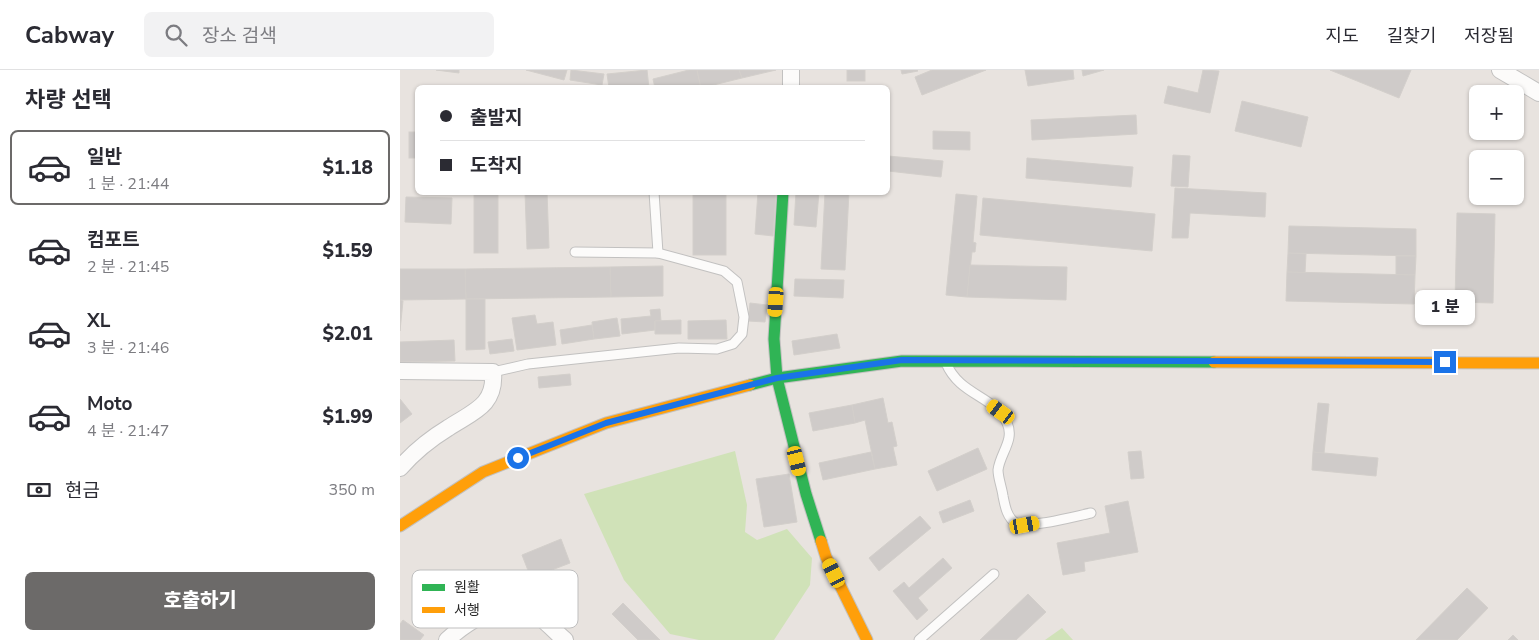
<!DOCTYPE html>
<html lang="ko">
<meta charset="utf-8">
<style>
body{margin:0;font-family:"Nunito Sans","Noto Sans KR",sans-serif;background:#f2f2f3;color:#2b2b33;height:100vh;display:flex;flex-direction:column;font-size:19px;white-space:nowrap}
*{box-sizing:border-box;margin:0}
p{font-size:16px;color:#7c7c81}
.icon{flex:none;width:28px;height:28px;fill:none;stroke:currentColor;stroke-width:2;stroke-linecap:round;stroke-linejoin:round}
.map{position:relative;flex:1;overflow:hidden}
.details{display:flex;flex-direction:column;background:#fff;width:400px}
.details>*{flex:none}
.banner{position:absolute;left:15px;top:15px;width:475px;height:110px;border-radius:8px;box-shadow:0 1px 4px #0004;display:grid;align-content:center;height:110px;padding:0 25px;background:#fff}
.tools{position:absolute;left:1069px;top:15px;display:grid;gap:10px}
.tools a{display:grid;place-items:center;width:55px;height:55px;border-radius:8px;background:#fff;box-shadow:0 1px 4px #0004;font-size:25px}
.end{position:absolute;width:22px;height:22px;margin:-11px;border:6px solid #1a73e8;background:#fff;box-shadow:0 0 0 2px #fff}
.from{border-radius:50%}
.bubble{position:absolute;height:35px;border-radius:8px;background:#fff;box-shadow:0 1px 4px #0004;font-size:16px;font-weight:800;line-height:35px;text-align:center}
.car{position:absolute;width:15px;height:30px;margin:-15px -8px;border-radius:6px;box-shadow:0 0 4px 1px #0007;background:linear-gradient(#f5c518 24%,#345 0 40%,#f5c518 0 76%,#345 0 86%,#f5c518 0)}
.banner b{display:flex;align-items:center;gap:18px;height:48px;font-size:19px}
.banner b+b{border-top:1px solid #e1e1e2}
.banner i{width:12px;height:12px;background:#2b2b33}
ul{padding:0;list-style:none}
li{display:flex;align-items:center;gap:15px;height:75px;margin:0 10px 8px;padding:0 15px;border:2px solid transparent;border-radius:8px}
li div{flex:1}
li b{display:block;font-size:19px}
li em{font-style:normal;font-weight:800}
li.active{border-color:#6c6a69}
li>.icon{width:45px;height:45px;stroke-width:1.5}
h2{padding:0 25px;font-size:22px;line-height:60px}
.pay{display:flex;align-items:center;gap:12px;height:55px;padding:0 25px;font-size:19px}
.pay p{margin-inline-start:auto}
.primary-button{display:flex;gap:10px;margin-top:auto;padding:10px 25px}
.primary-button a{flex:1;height:58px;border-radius:8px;background:#6c6a69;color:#fff;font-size:20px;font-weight:800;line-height:58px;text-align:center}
header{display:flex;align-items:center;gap:30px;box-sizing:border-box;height:70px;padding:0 25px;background:#fff;border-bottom:1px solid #e1e1e2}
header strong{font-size:24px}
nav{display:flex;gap:28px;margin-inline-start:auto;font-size:18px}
.search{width:350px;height:45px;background:#f2f2f3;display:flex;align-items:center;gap:12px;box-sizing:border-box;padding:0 18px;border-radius:8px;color:#7c7c81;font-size:19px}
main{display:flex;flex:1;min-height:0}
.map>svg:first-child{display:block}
.green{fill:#d0e2b8}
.building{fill:#cfcbc9;stroke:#d3cfcb}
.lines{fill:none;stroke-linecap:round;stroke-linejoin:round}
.lane-casing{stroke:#c2c1c0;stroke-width:11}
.street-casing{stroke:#c2c1c0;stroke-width:18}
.fast-casing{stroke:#c2c1c0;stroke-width:13}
.slow-casing{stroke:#c2c1c0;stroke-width:13}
.lane{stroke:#fcfbfa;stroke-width:9}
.street{stroke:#fcfbfa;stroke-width:16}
.fast{stroke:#30b455;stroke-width:11}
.slow{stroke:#ff9f0a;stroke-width:11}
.route{stroke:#1a73e8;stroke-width:6}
.key{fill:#fff;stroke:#bfbfbf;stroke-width:1}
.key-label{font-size:14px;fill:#292929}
</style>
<header>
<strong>Cabway</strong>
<div class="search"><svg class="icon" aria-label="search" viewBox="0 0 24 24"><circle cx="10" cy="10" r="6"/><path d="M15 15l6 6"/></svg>장소 검색</div>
<nav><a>지도</a><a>길찾기</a><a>저장됨</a></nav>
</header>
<main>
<section class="details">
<h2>차량 선택</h2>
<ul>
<li class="active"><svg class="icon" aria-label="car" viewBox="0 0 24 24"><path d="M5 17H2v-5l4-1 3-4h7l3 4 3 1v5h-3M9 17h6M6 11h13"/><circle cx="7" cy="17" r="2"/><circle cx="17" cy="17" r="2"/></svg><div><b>일반</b><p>1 분 · 21:44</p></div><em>$1.18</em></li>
<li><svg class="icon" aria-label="car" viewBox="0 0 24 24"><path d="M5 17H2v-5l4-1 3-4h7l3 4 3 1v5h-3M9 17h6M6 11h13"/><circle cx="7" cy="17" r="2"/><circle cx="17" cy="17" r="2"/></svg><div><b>컴포트</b><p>2 분 · 21:45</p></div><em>$1.59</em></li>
<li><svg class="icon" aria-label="car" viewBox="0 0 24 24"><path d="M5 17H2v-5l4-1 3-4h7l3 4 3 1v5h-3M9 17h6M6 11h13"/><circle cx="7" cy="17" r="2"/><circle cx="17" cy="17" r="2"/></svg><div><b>XL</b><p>3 분 · 21:46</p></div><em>$2.01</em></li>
<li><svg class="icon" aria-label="car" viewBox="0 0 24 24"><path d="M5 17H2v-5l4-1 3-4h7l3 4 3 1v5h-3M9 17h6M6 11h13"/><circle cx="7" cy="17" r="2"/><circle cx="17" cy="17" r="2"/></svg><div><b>Moto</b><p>4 분 · 21:47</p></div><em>$1.99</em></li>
</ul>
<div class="pay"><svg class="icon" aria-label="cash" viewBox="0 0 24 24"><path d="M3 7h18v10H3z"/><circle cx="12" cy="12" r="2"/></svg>현금<p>350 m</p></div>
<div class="primary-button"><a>호출하기</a></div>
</section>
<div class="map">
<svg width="1139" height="570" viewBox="0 0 1139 570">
<rect width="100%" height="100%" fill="#e8e3df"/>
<!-- green -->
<g class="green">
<path d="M 335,381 L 347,435 L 345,462 L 357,470 L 387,459 L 412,488 L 410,515 L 374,570 L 299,570 L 270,564 L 224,510 L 184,424 Z"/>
<path d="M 662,558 L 673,570 L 645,570 Z"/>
</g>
<!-- building -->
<g class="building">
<path d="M 36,0 L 59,0 L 59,3 Z"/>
<path d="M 126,0 L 167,0 L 164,10 Z"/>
<path d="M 171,0 L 204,4 L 202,15 L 170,10 Z"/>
<path d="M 247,0 L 249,18 L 209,18 L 207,4 Z"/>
<path d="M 289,0 L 297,0 L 301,18 L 255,18 L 253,9 Z"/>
<path d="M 297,0 L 339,0 L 342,8 L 301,18 Z"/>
<path d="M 339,0 L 376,0 L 342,8 Z"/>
<rect x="447" y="0" width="18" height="11"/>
<path d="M 501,0 L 517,0 L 518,1 L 502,4 Z"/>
<path d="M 532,0 L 586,0 L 522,25 L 515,7 Z"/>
<path d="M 625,0 L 673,0 L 674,9 L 628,16 Z"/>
<path d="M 682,0 L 704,0 L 683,6 Z"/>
<path d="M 803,0 L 819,1 L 810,43 L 764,33 L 768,16 L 798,23 Z"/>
<path d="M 930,0 L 1011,0 L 999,28 Z"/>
<path d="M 842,31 L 908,47 L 901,77 L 835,61 Z"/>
<path d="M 736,45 L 737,64 L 632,70 L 631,50 Z"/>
<path d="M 533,61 L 570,62 L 570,80 L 533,79 Z"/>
<rect x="9" y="62" width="9" height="26"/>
<path d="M 773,85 L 790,86 L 788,117 L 771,116 Z"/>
<path d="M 488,86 L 543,91 L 541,107 L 488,101 Z"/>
<path d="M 627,88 L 733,97 L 731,117 L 626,108 Z"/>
<path d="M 775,118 L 866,123 L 865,147 L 790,143 L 788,168 L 772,168 Z"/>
<rect x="74" y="122" width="24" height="61"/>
<path d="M 125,122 L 147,122 L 149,178 L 127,179 Z"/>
<rect x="293" y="122" width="33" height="63"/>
<path d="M 358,122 L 376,122 L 373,166 L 355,164 Z"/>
<path d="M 396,122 L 419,122 L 416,157 L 394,155 Z"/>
<path d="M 425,122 L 449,122 L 445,200 L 421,199 Z"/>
<path d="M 556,124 L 577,126 L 573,172 L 576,173 L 575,182 L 572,182 L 567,227 L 546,225 Z"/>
<path d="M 6,127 L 52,128 L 51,154 L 5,152 Z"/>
<path d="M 583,128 L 755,144 L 752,181 L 580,165 Z"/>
<path d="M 1057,143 L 1095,144 L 1093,233 L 1055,232 Z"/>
<path d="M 889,156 L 1016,159 L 1016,186 L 888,183 Z"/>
<path d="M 888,183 L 906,184 L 905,203 L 887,202 Z"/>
<path d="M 996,186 L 1016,186 L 1015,205 L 996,205 Z"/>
<path d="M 570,195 L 667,197 L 666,230 L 567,227 Z"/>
<path d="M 263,196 L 263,226 L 211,227 L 210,197 Z"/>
<path d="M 210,197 L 211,227 L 66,229 L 65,199 Z"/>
<path d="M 0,199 L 65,199 L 66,229 L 0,230 Z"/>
<path d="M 887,202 L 1015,205 L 1014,234 L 886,231 Z"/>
<path d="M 395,209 L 444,210 L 443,228 L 394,226 Z"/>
<path d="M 66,229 L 85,229 L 85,279 L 66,280 Z"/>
<path d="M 0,230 L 3,231 L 0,261 Z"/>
<path d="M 350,233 L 367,235 L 365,252 L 348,251 Z"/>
<path d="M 260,239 L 261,251 L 255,251 L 255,260 L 222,264 L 221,249 L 251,246 L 250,240 Z"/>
<path d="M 135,245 L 137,254 L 153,252 L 156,275 L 117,280 L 112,248 Z"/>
<path d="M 217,248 L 220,266 L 194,269 L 192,252 Z"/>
<path d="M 281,250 L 281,264 L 255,264 L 255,251 Z"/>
<path d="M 326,250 L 327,269 L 288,269 L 288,251 Z"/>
<path d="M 192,255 L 194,269 L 162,274 L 160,260 Z"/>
<path d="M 437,264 L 440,278 L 394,285 L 392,271 Z"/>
<path d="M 112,269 L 114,281 L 90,284 L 88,272 Z"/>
<path d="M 54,270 L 55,291 L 0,292 L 0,272 Z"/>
<path d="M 170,304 L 171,315 L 139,318 L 138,307 Z"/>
<path d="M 483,328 L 488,353 L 492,352 L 497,376 L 493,377 L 497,395 L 475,399 L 465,350 L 455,353 L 452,335 Z"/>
<path d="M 0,329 L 12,344 L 0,353 Z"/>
<path d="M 918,333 L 929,334 L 924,383 L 913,382 Z"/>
<path d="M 452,335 L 455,353 L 413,361 L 409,343 Z"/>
<path d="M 578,378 L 587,399 L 537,421 L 528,401 Z"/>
<path d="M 741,381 L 744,408 L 731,409 L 728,382 Z"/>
<path d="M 471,382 L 475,399 L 423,410 L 419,393 Z"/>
<path d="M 913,382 L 978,388 L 976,406 L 912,400 Z"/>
<path d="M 389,404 L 397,452 L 364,457 L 356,409 Z"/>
<path d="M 570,430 L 574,441 L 543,453 L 539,442 Z"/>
<path d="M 728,431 L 738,482 L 684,492 L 685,501 L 663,505 L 657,473 L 710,463 L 705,436 Z"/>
<path d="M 520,446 L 531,458 L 479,501 L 469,488 Z"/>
<path d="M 161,469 L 170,493 L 131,508 L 122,485 Z"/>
<path d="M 543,488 L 552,498 L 518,528 L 528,540 L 517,550 L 493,521 L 504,512 L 509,518 Z"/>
<path d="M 1067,518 L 1088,538 L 1057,570 L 1016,570 Z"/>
<path d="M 628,524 L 646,542 L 616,570 L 580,570 Z"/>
<path d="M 223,533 L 260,570 L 238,570 L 212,544 Z"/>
<path d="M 3,550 L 24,565 L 20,570 L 0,570 L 0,554 Z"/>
<path d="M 1113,565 L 1118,570 L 1108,570 Z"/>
</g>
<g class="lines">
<defs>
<g id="lane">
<path d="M 254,122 L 258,183"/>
<path d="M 546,293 C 560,326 594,325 607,353 C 615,370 600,383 598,400 C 598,408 602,418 603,426 C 605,436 607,448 616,453 C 629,459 676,446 691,443"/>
<path d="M 93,302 L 128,294 L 279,278 L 317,279 L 333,274 L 342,264 L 344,247 L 337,212 L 324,201 L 258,183 L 175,182"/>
<path d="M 519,570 L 594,504"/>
</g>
<g id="street">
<path d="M 391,0 L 391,18"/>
<path d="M 1100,0 L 1139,23"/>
<path d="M 0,301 L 93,302 C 96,336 72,342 48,358 C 30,369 14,382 0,398"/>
<path d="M 47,570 C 62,556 105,526 126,536 C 138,543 154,561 165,570"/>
</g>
<g id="fast">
<path d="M 383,122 L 374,269 L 377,308 L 406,424 L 421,471"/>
<path d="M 350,315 L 377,308 L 502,291 L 814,292"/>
</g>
<g id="slow">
<path d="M 814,292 L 1139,293"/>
<path d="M 0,456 L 83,402 L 206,353 L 350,315"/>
<path d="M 421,471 L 426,487 L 467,570"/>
</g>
</defs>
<!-- lane casing -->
<use href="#lane" class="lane-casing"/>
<!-- street casing -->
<use href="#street" class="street-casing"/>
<!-- fast casing -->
<use href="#fast" class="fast-casing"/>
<!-- slow casing -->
<use href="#slow" class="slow-casing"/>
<!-- lane -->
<use href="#lane" class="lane"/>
<!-- street -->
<use href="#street" class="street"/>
<!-- fast -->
<use href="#fast" class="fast"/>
<!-- slow -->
<use href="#slow" class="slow"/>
</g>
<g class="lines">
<!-- route -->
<path class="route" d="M 118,388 L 206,353 L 377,308 L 502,290 L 1045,292"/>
</g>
<!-- legend -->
<rect x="12" y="500" width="166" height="58" rx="8" class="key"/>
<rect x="22" y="514" width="23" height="7" fill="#30b455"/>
<rect x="22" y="537" width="23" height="6" fill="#ff9f0a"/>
<g class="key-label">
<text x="54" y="522">원활</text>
<text x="54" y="545">서행</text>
</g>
</svg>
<div class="tools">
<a>+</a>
<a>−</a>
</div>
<i class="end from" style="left:118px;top:388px"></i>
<i class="end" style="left:1045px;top:292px"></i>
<div class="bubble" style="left:1015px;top:220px;width:60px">1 분</div>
<i class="car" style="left:376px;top:232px;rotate:184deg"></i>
<i class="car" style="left:601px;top:342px;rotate:306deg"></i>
<i class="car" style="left:397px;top:391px;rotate:166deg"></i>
<i class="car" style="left:625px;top:455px;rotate:80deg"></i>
<i class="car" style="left:434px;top:503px;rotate:334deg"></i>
<div class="banner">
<b><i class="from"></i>출발지</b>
<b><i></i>도착지</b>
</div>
</div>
</main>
